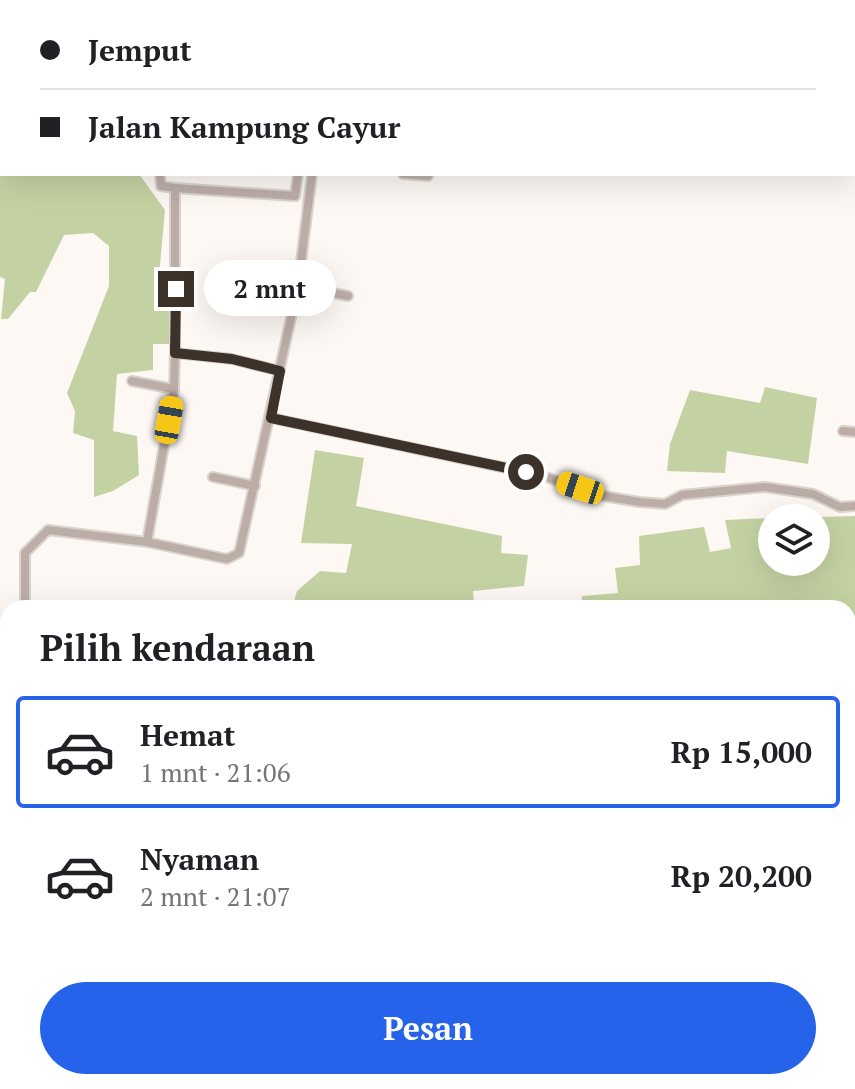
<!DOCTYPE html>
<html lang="id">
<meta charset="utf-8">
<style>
body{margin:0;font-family:"PT Serif",serif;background:#f2f2f2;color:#202124;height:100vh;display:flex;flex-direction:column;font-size:30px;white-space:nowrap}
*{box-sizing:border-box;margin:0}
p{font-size:26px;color:#757577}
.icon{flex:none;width:44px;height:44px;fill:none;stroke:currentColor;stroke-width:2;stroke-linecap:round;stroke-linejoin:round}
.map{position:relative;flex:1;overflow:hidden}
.sheet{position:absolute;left:0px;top:600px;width:856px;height:490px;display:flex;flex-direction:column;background:#fff;border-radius:24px 24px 0 0;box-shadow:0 8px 32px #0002}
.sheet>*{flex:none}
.top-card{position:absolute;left:0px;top:0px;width:856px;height:176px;box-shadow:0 8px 32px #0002;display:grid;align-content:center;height:176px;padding:0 40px;background:#fff}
.fabs{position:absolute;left:758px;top:504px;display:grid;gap:16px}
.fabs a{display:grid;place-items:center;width:72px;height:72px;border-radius:50%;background:#fff;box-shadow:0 8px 32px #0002;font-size:40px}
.end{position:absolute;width:36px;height:36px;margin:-18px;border:10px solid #3c3229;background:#fff;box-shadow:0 0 0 4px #fff}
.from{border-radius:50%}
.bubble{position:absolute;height:56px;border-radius:28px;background:#fff;box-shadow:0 8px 32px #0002;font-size:26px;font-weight:700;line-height:56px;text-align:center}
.car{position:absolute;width:24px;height:48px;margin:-24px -12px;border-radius:10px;box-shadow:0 0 6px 2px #0007;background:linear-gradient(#f5c518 24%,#345 0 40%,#f5c518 0 76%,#345 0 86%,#f5c518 0)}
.top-card b{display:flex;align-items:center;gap:28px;height:76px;font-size:30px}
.top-card b+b{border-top:2px solid #e0e0e0}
.top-card i{width:20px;height:20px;background:#202124}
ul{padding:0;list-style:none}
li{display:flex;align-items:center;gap:24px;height:112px;margin:0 16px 12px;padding:0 24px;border:4px solid transparent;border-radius:8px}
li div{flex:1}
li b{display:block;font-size:30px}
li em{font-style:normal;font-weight:700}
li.current{border-color:#2563eb}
li>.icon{width:72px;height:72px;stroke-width:1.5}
h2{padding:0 40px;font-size:36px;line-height:96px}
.primary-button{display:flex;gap:16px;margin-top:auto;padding:16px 40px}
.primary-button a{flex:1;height:92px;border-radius:48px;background:#2563eb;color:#fff;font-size:32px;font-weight:700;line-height:92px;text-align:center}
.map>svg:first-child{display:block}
.green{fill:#c4d2a3}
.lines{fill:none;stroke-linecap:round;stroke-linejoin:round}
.minor-casing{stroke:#dad4cf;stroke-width:12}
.minor{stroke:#bcada7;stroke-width:8}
.route{stroke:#3c3229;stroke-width:10}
</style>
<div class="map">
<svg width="855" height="1089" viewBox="0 0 855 1089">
<rect width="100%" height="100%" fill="#fdf8f3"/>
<!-- green -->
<g class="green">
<path d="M 0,173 L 139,174 L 165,210 L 159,276 L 180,278 L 175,344 L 153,344 L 153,370 L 117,374 L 113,431 L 137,436 L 139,475 L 113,491 L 94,497 L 94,440 L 73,433 L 75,411 L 67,393 L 109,286 L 109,246 L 93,233 L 64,235 L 36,292 L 30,292 L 8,319 L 1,319 L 5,279 L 0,277 Z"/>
<path d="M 765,387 L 817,398 L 808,464 L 727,451 L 725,473 L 667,471 L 670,444 L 690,390 L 760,403 Z"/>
<path d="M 315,450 L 364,458 L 356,506 L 502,536 L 501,553 L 528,555 L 524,586 L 473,591 L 474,608 L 292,608 L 297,591 L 320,571 L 346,573 L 352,544 L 301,543 Z"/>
<path d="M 855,516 L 855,641 L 848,640 L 848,608 L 581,608 L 582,596 L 618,593 L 615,568 L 640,565 L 639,536 L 704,527 L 710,552 L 731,548 L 725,520 L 772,518 L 772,562 L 816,562 L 816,518 L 787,518 Z"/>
<path d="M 848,997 L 855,1002 L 855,1073 L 848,1071 Z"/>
<path d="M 702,1082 L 766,1082 L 768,1089 L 703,1089 Z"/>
</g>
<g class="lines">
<defs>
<g id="minor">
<path d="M 150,2 L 150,0"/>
<path d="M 317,2 L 317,0"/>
<path d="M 461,2 L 461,0"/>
<path d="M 550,2 L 550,0"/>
<path d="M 0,75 L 2,75"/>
<path d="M 160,174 L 161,186 L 175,188 L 175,353"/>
<path d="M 403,174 L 428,176"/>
<path d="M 175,188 L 295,196 L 298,174"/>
<path d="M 298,286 L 348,296"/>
<path d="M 132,381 L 174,389 L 175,353 L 232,359 L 280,371"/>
<path d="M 271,418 L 544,476 L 592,494 L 639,502 L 665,504 L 682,495 L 765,487 L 813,494 L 840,507 L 855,506"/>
<path d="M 843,431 L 855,432"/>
<path d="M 213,477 L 255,486"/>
<path d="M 147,542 L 174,389"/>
<path d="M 25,608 L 25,553 L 48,530 L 147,542 L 227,559 L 239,553 L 298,286 L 312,174"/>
<path d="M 0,991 L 8,1000"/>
<path d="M 788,1082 L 788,1089"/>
<path d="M 840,1082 L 854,1089"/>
<path d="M 53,1089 L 54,1082"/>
</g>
</defs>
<!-- minor casing -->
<use href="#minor" class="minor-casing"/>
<!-- minor -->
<use href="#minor" class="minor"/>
</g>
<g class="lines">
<!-- route -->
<path class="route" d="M 176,289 L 175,353 L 232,359 L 280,371 L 271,418 L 526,472"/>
</g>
</svg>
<div class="fabs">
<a><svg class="icon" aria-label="layers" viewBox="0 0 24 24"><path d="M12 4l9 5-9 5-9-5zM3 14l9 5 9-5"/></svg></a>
</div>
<i class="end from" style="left:526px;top:472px"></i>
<i class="end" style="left:176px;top:289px"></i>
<div class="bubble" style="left:204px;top:260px;width:132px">2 mnt</div>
<i class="car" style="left:169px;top:420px;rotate:10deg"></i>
<i class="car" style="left:580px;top:488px;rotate:288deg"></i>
<div class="top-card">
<b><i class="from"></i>Jemput</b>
<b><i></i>Jalan Kampung Cayur</b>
</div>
<section class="sheet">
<h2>Pilih kendaraan</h2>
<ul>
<li class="current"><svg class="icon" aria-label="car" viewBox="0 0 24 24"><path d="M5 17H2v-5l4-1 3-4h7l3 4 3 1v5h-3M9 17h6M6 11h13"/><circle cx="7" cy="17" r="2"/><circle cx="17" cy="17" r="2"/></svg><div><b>Hemat</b><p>1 mnt · 21:06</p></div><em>Rp 15,000</em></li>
<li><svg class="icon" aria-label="car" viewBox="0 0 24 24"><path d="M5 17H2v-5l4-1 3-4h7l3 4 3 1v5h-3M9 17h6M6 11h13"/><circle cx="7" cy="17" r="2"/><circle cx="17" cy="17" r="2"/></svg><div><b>Nyaman</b><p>2 mnt · 21:07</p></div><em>Rp 20,200</em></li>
</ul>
<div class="primary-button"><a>Pesan</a></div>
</section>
</div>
